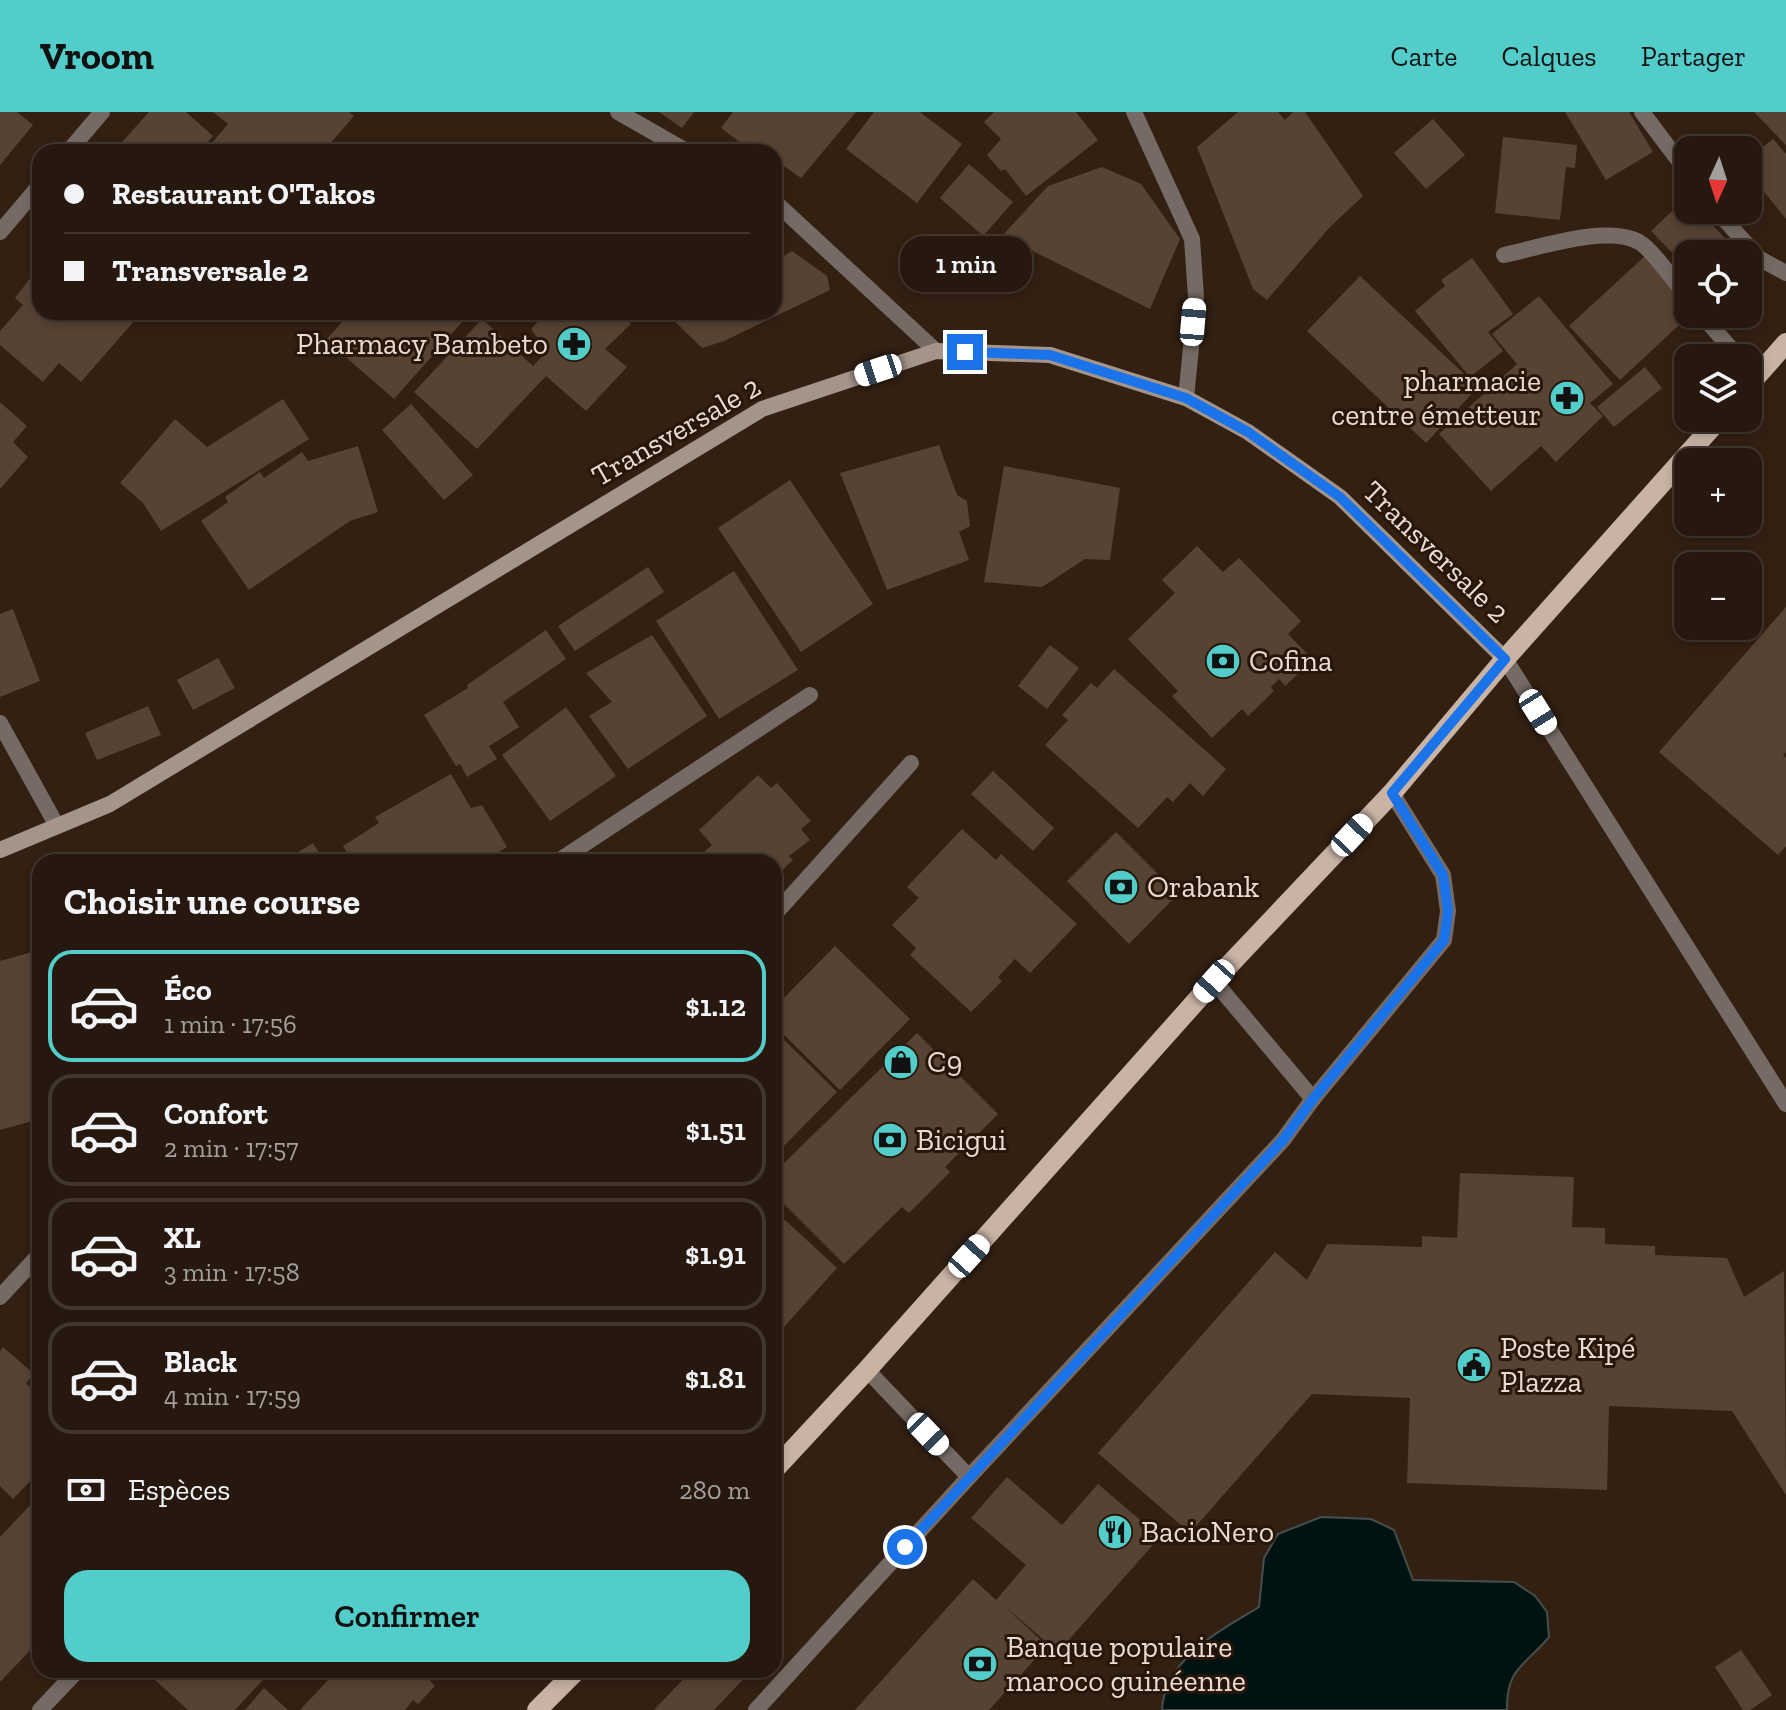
<!DOCTYPE html>
<html lang="fr">
<meta charset="utf-8">
<style>
body{margin:0;font-family:"Zilla Slab",serif;background:#2e2117;color:#f1f3f6;height:100vh;display:flex;flex-direction:column;font-size:30px;white-space:nowrap}
*{box-sizing:border-box;margin:0}
p{font-size:26px;color:#a4a09e}
.icon{flex:none;width:44px;height:44px;fill:none;stroke:currentColor;stroke-width:2;stroke-linecap:round;stroke-linejoin:round}
.map{position:relative;flex:1;overflow:hidden}
.sheet{position:absolute;left:32px;top:742px;width:750px;height:824px;display:flex;flex-direction:column;background:#26180e;border-radius:24px;box-shadow:0 4px 12px #0003,0 0 0 2px #42372e}
.sheet>*{flex:none}
.top-card{position:absolute;left:32px;top:32px;width:750px;height:176px;border-radius:24px;box-shadow:0 4px 12px #0003,0 0 0 2px #42372e;display:grid;align-content:center;height:176px;padding:0 32px;background:#26180e}
.needle{width:52px;rotate:183deg}
.buttons{position:absolute;left:1674px;top:24px;display:grid;gap:16px}
.buttons a{display:grid;place-items:center;width:88px;height:88px;border-radius:16px;background:#26180e;box-shadow:0 4px 12px #0003,0 0 0 2px #42372e;font-size:40px}
.end{position:absolute;width:36px;height:36px;margin:-18px;border:10px solid #1a73e8;background:#fff;box-shadow:0 0 0 4px #fff}
.from{border-radius:50%}
.bubble{position:absolute;height:56px;border-radius:24px;background:#26180e;box-shadow:0 4px 12px #0003,0 0 0 2px #42372e;font-size:26px;font-weight:600;line-height:56px;text-align:center}
.car{position:absolute;width:24px;height:48px;margin:-24px -12px;border-radius:10px;box-shadow:0 0 6px 2px #0007;background:linear-gradient(#fff 24%,#345 0 40%,#fff 0 76%,#345 0 86%,#fff 0)}
.top-card b{display:flex;align-items:center;gap:28px;height:76px;font-size:30px}
.top-card b+b{border-top:2px solid #42372e}
.top-card i{width:20px;height:20px;background:#f1f3f6}
ul{padding:0;list-style:none}
li{display:flex;align-items:center;gap:24px;height:112px;margin:0 16px 12px;padding:0 16px;border:4px solid #42372e;border-radius:24px}
li div{flex:1}
li b{display:block;font-size:30px}
li em{font-style:normal;font-weight:600}
li.on{border-color:#53cdca}
li>.icon{width:72px;height:72px;stroke-width:1.5}
h2{padding:0 32px;font-size:36px;line-height:96px}
.pay{display:flex;align-items:center;gap:20px;height:88px;padding:0 32px;font-size:30px}
.pay p{margin-inline-start:auto}
.action{display:flex;gap:16px;margin-top:auto;padding:16px 32px}
.action a{flex:1;height:92px;border-radius:24px;background:#53cdca;color:#111;font-size:32px;font-weight:600;line-height:92px;text-align:center}
header{display:flex;align-items:center;gap:48px;box-sizing:border-box;height:112px;padding:0 40px;background:#53cdca;color:#111}
header strong{font-size:38px}
nav{display:flex;gap:44px;margin-inline-start:auto;font-size:28px}
.map>svg:first-child{display:block}
.water{fill:#001313;stroke:#464f4c;stroke-width:2}
.building{fill:#574334}
.lines{fill:none;stroke-linecap:round;stroke-linejoin:round}
.service{stroke:#756b64;stroke-width:16}
.minor{stroke:#756b64;stroke-width:16}
.secondary{stroke:#a49489;stroke-width:16}
.primary{stroke:#c8b3a5;stroke-width:20}
.route{stroke:#1a73e8;stroke-width:10}
.labels{text-anchor:middle;dominant-baseline:central;stroke-width:6;stroke-linejoin:round;paint-order:stroke}
.poi-label{font-size:30px;fill:#e8dbd2;stroke:#281608;text-anchor:start}
.street-label{font-size:30px;fill:#e8dbd2;stroke:#281608}
</style>
<header>
<strong>Vroom</strong>
<nav><a>Carte</a><a>Calques</a><a>Partager</a></nav>
</header>
<div class="map">
<svg width="1786" height="1598" viewBox="0 0 1786 1598">
<rect width="100%" height="100%" fill="#322012"/>
<!-- water -->
<path class="water" d="M 1321,1405 L 1371,1407 L 1394,1418 L 1413,1468 L 1514,1470 L 1535,1484 L 1547,1500 L 1549,1525 C 1525,1554 1506,1556 1507,1598 L 1162,1598 C 1165,1546 1220,1519 1259,1495 L 1264,1446 L 1278,1422 Z"/>
<!-- building -->
<g class="building">
<path d="M 0,0 L 17,0 L 33,13 L 0,53 Z"/>
<path d="M 149,0 L 186,0 L 213,24 L 199,40 L 117,40 L 115,38 Z"/>
<path d="M 213,0 L 349,0 L 354,4 L 323,40 L 204,40 L 228,12 Z"/>
<path d="M 659,0 L 694,0 L 682,16 Z"/>
<path d="M 733,0 L 856,0 L 801,66 L 774,47 L 774,40 L 764,40 L 749,29 L 745,34 L 721,16 Z"/>
<path d="M 874,0 L 920,0 L 962,32 L 917,91 L 846,37 Z"/>
<path d="M 994,0 L 1076,0 L 1098,28 L 1026,84 L 1005,57 L 1001,59 L 987,43 L 1001,27 L 984,10 Z"/>
<path d="M 1238,0 L 1278,0 L 1285,8 L 1293,0 L 1305,0 L 1363,84 L 1329,116 L 1267,188 L 1253,177 L 1197,35 Z"/>
<path d="M 1565,0 L 1629,0 L 1653,40 L 1606,68 Z"/>
<path d="M 1754,0 L 1786,0 L 1786,33 Z"/>
<path d="M 1433,7 L 1465,43 L 1426,77 L 1394,41 Z"/>
<path d="M 1503,25 L 1577,33 L 1575,56 L 1566,55 L 1560,108 L 1495,101 Z"/>
<path d="M 1773,27 L 1786,42 L 1786,107 L 1748,60 L 1748,47 Z"/>
<path d="M 969,52 L 1013,90 L 983,124 L 940,86 Z"/>
<path d="M 1102,55 L 1141,72 L 1180,127 L 1150,197 L 1002,124 L 1048,74 Z"/>
<path d="M 1686,86 L 1688,98 L 1698,98 L 1740,142 L 1688,142 L 1688,157 L 1651,119 Z"/>
<path d="M 792,139 L 827,164 L 830,178 L 724,229 L 702,236 L 665,200 L 774,200 L 774,150 Z"/>
<path d="M 1646,143 L 1688,188 L 1688,202 L 1691,202 L 1620,268 L 1569,214 Z"/>
<path d="M 1472,146 L 1513,202 L 1488,220 L 1503,239 L 1470,265 L 1415,199 L 1445,174 L 1441,168 Z"/>
<path d="M 1360,164 L 1478,275 L 1426,331 L 1307,219 Z"/>
<path d="M 31,165 L 40,172 L 40,200 L 142,200 L 81,270 L 59,251 L 43,270 L 0,233 L 0,219 L 23,193 L 15,186 Z"/>
<path d="M 1539,184 L 1613,272 L 1590,291 L 1603,304 L 1556,350 L 1541,334 L 1491,379 L 1439,322 L 1517,252 L 1492,222 Z"/>
<path d="M 351,200 L 471,200 L 394,287 L 326,228 Z"/>
<path d="M 547,200 L 618,200 L 631,212 L 605,237 L 627,255 L 586,299 L 546,264 L 477,337 L 414,280 L 482,207 L 533,254 L 547,239 L 531,217 Z"/>
<path d="M 1645,255 L 1662,276 L 1614,315 L 1597,295 Z"/>
<path d="M 283,287 L 309,327 L 161,419 L 143,391 L 120,371 L 175,307 L 207,335 Z"/>
<path d="M 0,290 L 27,314 L 13,330 L 28,345 L 0,377 Z"/>
<path d="M 411,292 L 473,363 L 444,388 L 382,318 Z"/>
<path d="M 939,333 L 957,383 L 967,389 L 970,414 L 959,420 L 969,448 L 887,478 L 840,361 Z"/>
<path d="M 358,334 L 378,400 L 350,409 L 249,478 L 201,409 L 228,390 L 225,385 L 260,360 L 264,366 L 302,340 L 308,349 Z"/>
<path d="M 1004,354 L 1120,376 L 1110,448 L 1085,447 L 1042,475 L 984,470 Z"/>
<path d="M 790,368 L 873,492 L 801,540 L 718,416 Z"/>
<path d="M 1197,434 L 1223,460 L 1239,446 L 1301,509 L 1288,522 L 1313,548 L 1285,574 L 1279,567 L 1271,575 L 1274,579 L 1248,604 L 1242,597 L 1212,626 L 1172,584 L 1178,579 L 1128,527 L 1175,481 L 1162,468 Z"/>
<path d="M 648,455 L 664,480 L 575,539 L 558,514 Z"/>
<path d="M 734,459 L 798,558 L 719,607 L 656,509 Z"/>
<path d="M 1786,495 L 1786,640 L 1783,643 L 1786,646 L 1786,734 L 1778,743 L 1659,640 Z"/>
<path d="M 13,497 L 40,569 L 0,585 L 0,502 Z"/>
<path d="M 546,518 L 566,547 L 503,590 L 519,615 L 489,634 L 497,647 L 467,665 L 460,652 L 456,654 L 424,603 L 468,576 L 467,573 Z"/>
<path d="M 652,523 L 707,604 L 628,657 L 589,604 L 612,590 L 586,561 Z"/>
<path d="M 1050,533 L 1079,556 L 1047,597 L 1018,574 Z"/>
<path d="M 218,546 L 235,576 L 193,598 L 177,568 Z"/>
<path d="M 1114,557 L 1226,657 L 1203,684 L 1190,671 L 1173,690 L 1167,685 L 1138,716 L 1045,633 L 1068,608 L 1062,603 L 1091,571 L 1097,576 Z"/>
<path d="M 148,594 L 161,623 L 97,648 L 85,621 Z"/>
<path d="M 566,595 L 616,664 L 550,709 L 502,643 Z"/>
<path d="M 993,659 L 1054,716 L 1033,739 L 971,682 Z"/>
<path d="M 451,662 L 471,696 L 482,693 L 507,735 L 483,750 L 352,750 L 343,734 L 379,711 L 375,705 Z"/>
<path d="M 758,663 L 771,676 L 777,671 L 811,709 L 801,717 L 810,728 L 789,744 L 793,748 L 774,766 L 774,750 L 712,750 L 704,740 L 712,733 L 699,718 Z"/>
<path d="M 962,717 L 996,748 L 1001,742 L 1077,812 L 1030,861 L 1015,847 L 998,865 L 1002,869 L 971,900 L 910,843 L 916,836 L 892,813 L 919,786 L 907,775 Z"/>
<path d="M 1116,720 L 1178,782 L 1129,832 L 1067,769 Z"/>
<path d="M 313,731 L 325,750 L 282,750 Z"/>
<path d="M 835,834 L 910,907 L 840,978 L 774,913 L 774,896 Z"/>
<path d="M 32,840 L 40,869 L 40,1007 L 0,1018 L 0,849 Z"/>
<path d="M 774,918 L 837,980 L 774,1044 Z"/>
<path d="M 917,921 L 998,1002 L 945,1055 L 950,1060 L 909,1101 L 902,1095 L 844,1152 L 774,1082 L 774,1061 Z"/>
<path d="M 1460,1061 L 1574,1065 L 1572,1115 L 1605,1116 L 1605,1132 L 1655,1134 L 1655,1143 L 1727,1146 L 1744,1185 L 1784,1159 L 1786,1383 L 1732,1299 L 1609,1294 L 1607,1378 L 1407,1371 L 1410,1286 L 1312,1282 L 1190,1421 L 1098,1341 L 1275,1140 L 1307,1168 L 1327,1132 L 1422,1135 L 1422,1124 L 1457,1126 Z"/>
<path d="M 785,1108 L 837,1156 L 774,1226 L 774,1121 Z"/>
<path d="M 3,1235 L 34,1262 L 26,1271 L 40,1285 L 40,1359 L 13,1387 L 0,1374 L 0,1239 Z"/>
<path d="M 1007,1365 L 1062,1413 L 1098,1372 L 1160,1425 L 1058,1540 L 1003,1493 L 1047,1534 L 989,1598 L 855,1598 L 973,1467 L 996,1488 L 1026,1453 L 971,1406 Z"/>
<path d="M 34,1389 L 40,1395 L 40,1528 L 0,1570 L 0,1425 Z"/>
<path d="M 1741,1538 L 1772,1583 L 1750,1598 L 1743,1598 L 1715,1555 Z"/>
<path d="M 144,1558 L 272,1558 L 235,1598 L 188,1598 Z"/>
<path d="M 328,1558 L 421,1558 L 435,1574 L 418,1592 L 413,1588 L 405,1598 L 300,1598 L 333,1563 Z"/>
<path d="M 692,1558 L 752,1558 L 714,1598 L 654,1598 Z"/>
<path d="M 264,1576 L 288,1598 L 245,1598 Z"/>
</g>
<g class="lines">
<!-- service -->
<g class="service">
<path d="M 1504,143 C 1538,136 1608,112 1639,130 C 1652,137 1677,173 1688,186"/>
<path d="M 1701,202 L 1739,246"/>
<path d="M 0,611 L 57,714"/>
<path d="M 1313,987 L 1444,828 L 1448,799 L 1443,763 L 1392,681"/>
<path d="M 867,1258 L 969,1365"/>
<path d="M 756,1598 L 969,1365 L 1283,1028 L 1313,987 L 1214,869"/>
</g>
<!-- minor -->
<g class="minor">
<path d="M 618,0 L 688,40"/>
<path d="M 1134,0 L 1192,127 L 1196,185 L 1186,286"/>
<path d="M 1642,0 L 1688,61"/>
<path d="M 68,40 L 102,0"/>
<path d="M 774,89 L 936,239"/>
<path d="M 1716,98 L 1760,147 L 1786,161"/>
<path d="M 0,120 L 40,73"/>
<path d="M 1505,547 L 1786,992"/>
<path d="M 557,750 L 810,583"/>
<path d="M 774,803 L 911,651"/>
<path d="M 0,1185 L 40,1142"/>
<path d="M 40,1598 L 78,1558"/>
</g>
<!-- secondary -->
<path class="secondary" d="M 0,738 L 110,692 L 762,297 L 936,239 L 1050,243 L 1186,286 L 1248,320 L 1340,385 L 1505,547"/>
<!-- primary -->
<g class="primary">
<path d="M 1748,274 L 1786,231"/>
<path d="M 774,1358 L 867,1258 L 1214,869 L 1392,681 L 1505,547 L 1720,306"/>
<path d="M 537,1598 L 577,1558"/>
</g>
</g>
<g class="lines">
<!-- route -->
<path class="route" d="M 905,1435 L 1283,1028 L 1313,987 L 1444,828 L 1448,799 L 1443,763 L 1392,681 L 1505,547 L 1340,385 L 1248,320 L 1186,286 L 1050,243 L 965,240"/>
</g>
<!-- icons -->
<defs>
<symbol id="pharmacy-disc" viewBox="-11 -11 22 22"><circle r="9.5" fill="#53cdca" stroke="#281608"/><path d="M-2-6h4v4h4v4h-4v4h-4v-4h-4v-4h4Z" fill="#111"/></symbol>
<symbol id="bank-disc" viewBox="-11 -11 22 22"><circle r="9.5" fill="#53cdca" stroke="#281608"/><path d="M-6-4H6V4H-6ZM0-2.3a2.3 2.3 0 1 0 0 4.6a2.3 2.3 0 1 0 0-4.6Z" fill="#111"/></symbol>
<symbol id="shop-disc" viewBox="-11 -11 22 22"><circle r="9.5" fill="#53cdca" stroke="#281608"/><path d="M-5-2.5h2.3a2.7 3.5 0 0 1 5.4 0H5L5.5 6h-11ZM-1.5-2.5h3a1.5 2.3 0 0 0-3 0Z" fill="#111"/></symbol>
<symbol id="civic-disc" viewBox="-11 -11 22 22"><circle r="9.5" fill="#53cdca" stroke="#281608"/><path d="M-.6-6.5H3V-4.5H.6V-3L4-1V1h2V6H-6V1h2V-1L-.6-3ZM-1.2 2.5V6h2.4V2.5Z" fill="#111"/></symbol>
<symbol id="restaurant-disc" viewBox="-11 -11 22 22"><circle r="9.5" fill="#53cdca" stroke="#281608"/><path d="M-5-6h1v4h1v-4h1v4h1v-4h1v5L-1.5 .5V6h-2V.5L-5-1ZM5-6V6H3V1.5H1.5Q1.5-4 5-6Z" fill="#111"/></symbol>
</defs>
<g fill-rule="evenodd">
<use href="#pharmacy-disc" x="554" y="212" width="40" height="40"/>
<use href="#pharmacy-disc" x="1547" y="266" width="40" height="40"/>
<use href="#bank-disc" x="1203" y="529" width="40" height="40"/>
<use href="#bank-disc" x="1101" y="755" width="40" height="40"/>
<use href="#shop-disc" x="881" y="930" width="40" height="40"/>
<use href="#bank-disc" x="870" y="1008" width="40" height="40"/>
<use href="#civic-disc" x="1454" y="1233" width="40" height="40"/>
<use href="#restaurant-disc" x="1095" y="1400" width="40" height="40"/>
<use href="#bank-disc" x="960" y="1532" width="40" height="40"/>
</g>
<g class="labels">
<!-- poi labels -->
<g class="poi-label">
<text x="548" y="232" text-anchor="end">Pharmacy Bambeto</text>
<text x="1541" y="269" text-anchor="end">pharmacie<tspan x="1541" dy="34">centre émetteur</tspan></text>
<text x="1249" y="549">Cofina</text>
<text x="1147" y="775">Orabank</text>
<text x="927" y="950">C9</text>
<text x="916" y="1028">Bicigui</text>
<text x="1500" y="1236">Poste Kipé<tspan x="1500" dy="34">Plazza</tspan></text>
<text x="1141" y="1420">BacioNero</text>
<text x="1006" y="1535">Banque populaire<tspan x="1006" dy="34">maroco guinéenne</tspan></text>
</g>
<!-- street labels -->
<g class="street-label">
<text transform="translate(676 319) rotate(-30)">Transversale 2</text>
<text transform="translate(1436 440) rotate(44)">Transversale 2</text>
</g>
</g>
</svg>
<div class="buttons">
<a><svg class="needle" viewBox="-14 -14 28 28"><path d="M0-13l5 13h-10z" fill="#e53935"/><path d="M0 13l5-13h-10z" fill="#a4a09e"/></svg></a>
<a><svg class="icon" aria-label="locate" viewBox="0 0 24 24"><circle cx="12" cy="12" r="6"/><path d="M12 2v4M12 18v4M2 12h4M18 12h4"/></svg></a>
<a><svg class="icon" aria-label="layers" viewBox="0 0 24 24"><path d="M12 4l9 5-9 5-9-5zM3 14l9 5 9-5"/></svg></a>
<a>+</a>
<a>−</a>
</div>
<i class="end from" style="left:905px;top:1435px"></i>
<i class="end" style="left:965px;top:240px"></i>
<div class="bubble" style="left:900px;top:124px;width:132px">1 min</div>
<i class="car" style="left:1193px;top:210px;rotate:5deg"></i>
<i class="car" style="left:878px;top:258px;rotate:252deg"></i>
<i class="car" style="left:1538px;top:600px;rotate:148deg"></i>
<i class="car" style="left:1352px;top:723px;rotate:43deg"></i>
<i class="car" style="left:1214px;top:869px;rotate:222deg"></i>
<i class="car" style="left:969px;top:1144px;rotate:42deg"></i>
<i class="car" style="left:928px;top:1322px;rotate:136deg"></i>
<div class="top-card">
<b><i class="from"></i>Restaurant O'Takos</b>
<b><i></i>Transversale 2</b>
</div>
<section class="sheet">
<h2>Choisir une course</h2>
<ul>
<li class="on"><svg class="icon" aria-label="car" viewBox="0 0 24 24"><path d="M5 17H2v-5l4-1 3-4h7l3 4 3 1v5h-3M9 17h6M6 11h13"/><circle cx="7" cy="17" r="2"/><circle cx="17" cy="17" r="2"/></svg><div><b>Éco</b><p>1 min · 17:56</p></div><em>$1.12</em></li>
<li><svg class="icon" aria-label="car" viewBox="0 0 24 24"><path d="M5 17H2v-5l4-1 3-4h7l3 4 3 1v5h-3M9 17h6M6 11h13"/><circle cx="7" cy="17" r="2"/><circle cx="17" cy="17" r="2"/></svg><div><b>Confort</b><p>2 min · 17:57</p></div><em>$1.51</em></li>
<li><svg class="icon" aria-label="car" viewBox="0 0 24 24"><path d="M5 17H2v-5l4-1 3-4h7l3 4 3 1v5h-3M9 17h6M6 11h13"/><circle cx="7" cy="17" r="2"/><circle cx="17" cy="17" r="2"/></svg><div><b>XL</b><p>3 min · 17:58</p></div><em>$1.91</em></li>
<li><svg class="icon" aria-label="car" viewBox="0 0 24 24"><path d="M5 17H2v-5l4-1 3-4h7l3 4 3 1v5h-3M9 17h6M6 11h13"/><circle cx="7" cy="17" r="2"/><circle cx="17" cy="17" r="2"/></svg><div><b>Black</b><p>4 min · 17:59</p></div><em>$1.81</em></li>
</ul>
<div class="pay"><svg class="icon" aria-label="cash" viewBox="0 0 24 24"><path d="M3 7h18v10H3z"/><circle cx="12" cy="12" r="2"/></svg>Espèces<p>280 m</p></div>
<div class="action"><a>Confirmer</a></div>
</section>
</div>
